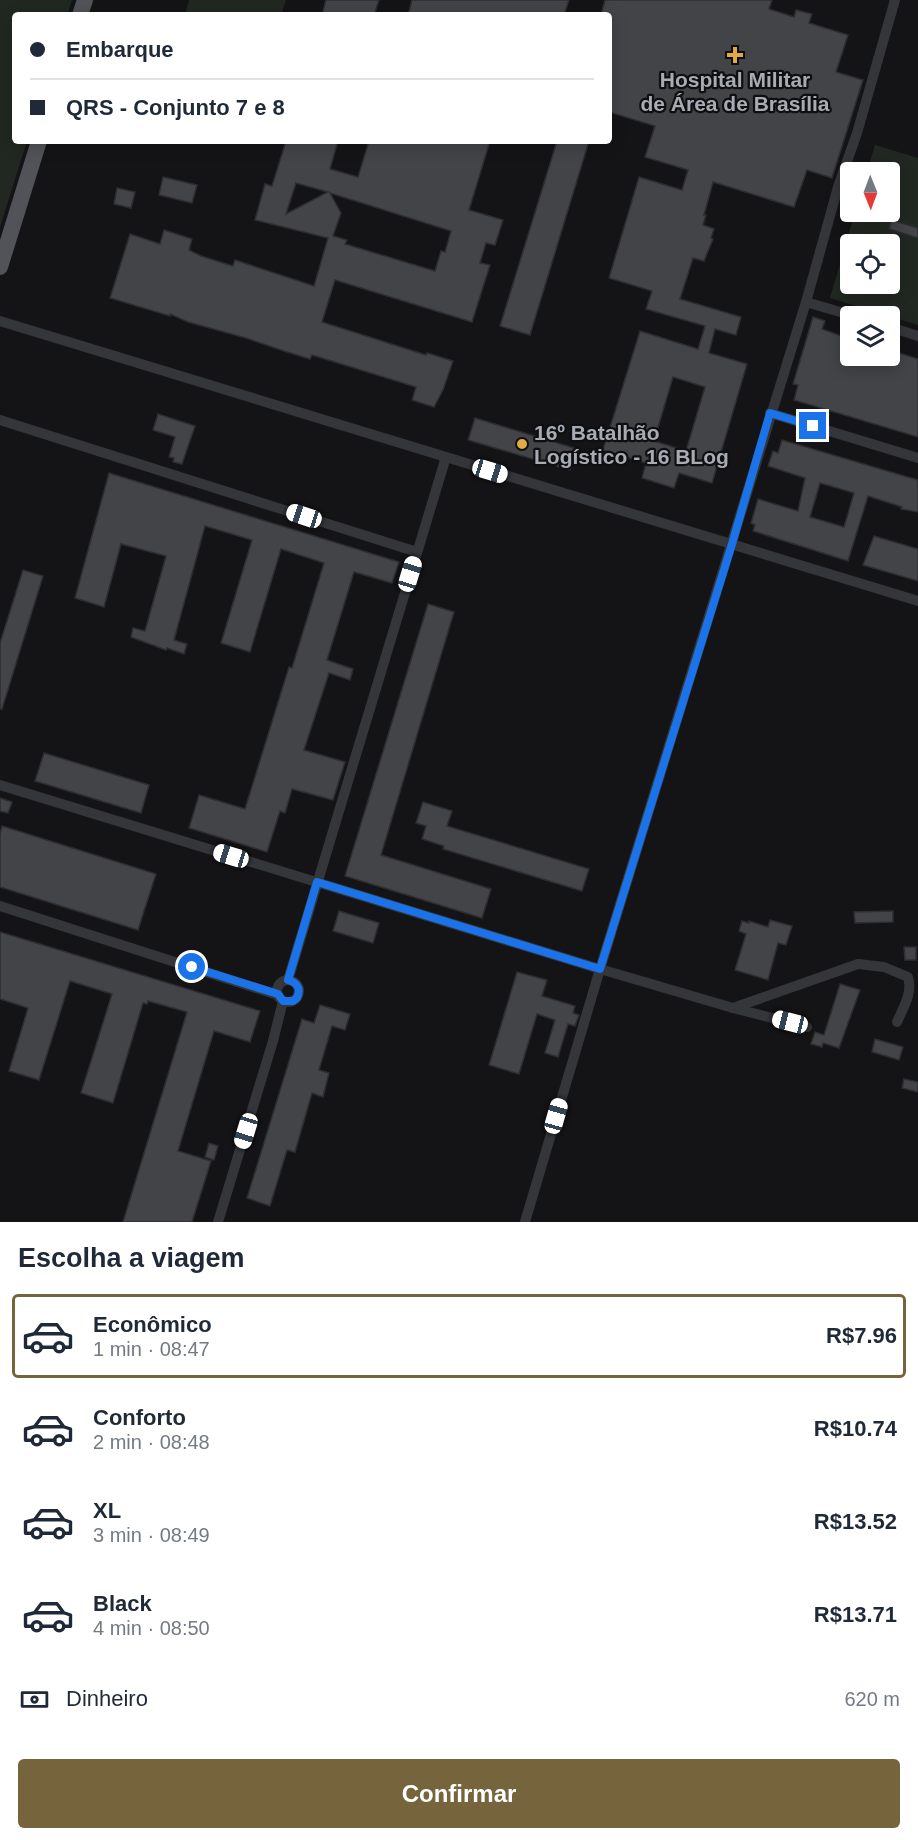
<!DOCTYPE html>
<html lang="pt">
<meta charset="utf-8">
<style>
body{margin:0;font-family:Helvetica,sans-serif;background:#f6f6f7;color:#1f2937;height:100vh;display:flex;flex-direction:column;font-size:22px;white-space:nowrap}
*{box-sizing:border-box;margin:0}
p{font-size:20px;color:#747a83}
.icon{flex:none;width:33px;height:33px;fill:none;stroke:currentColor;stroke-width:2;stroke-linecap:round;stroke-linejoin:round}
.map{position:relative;height:1222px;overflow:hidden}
.details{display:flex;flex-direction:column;background:#fff;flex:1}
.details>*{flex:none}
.top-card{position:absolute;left:12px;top:12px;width:600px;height:132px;border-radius:6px;box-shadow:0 3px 15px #0003;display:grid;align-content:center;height:132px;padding:0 18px;background:#fff}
.needle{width:39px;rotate:179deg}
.buttons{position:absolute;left:840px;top:162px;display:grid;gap:12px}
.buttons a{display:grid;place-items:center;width:60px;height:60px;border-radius:6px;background:#fff;box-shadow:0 3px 15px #0003;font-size:30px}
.end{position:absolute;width:27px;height:27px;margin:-14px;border:8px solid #1a73e8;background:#fff;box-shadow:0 0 0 3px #fff}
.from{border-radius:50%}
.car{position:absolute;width:18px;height:36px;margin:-18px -9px;border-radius:8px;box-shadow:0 0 4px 2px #0007;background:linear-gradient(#fff 24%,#345 0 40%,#fff 0 76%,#345 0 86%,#fff 0)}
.top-card b{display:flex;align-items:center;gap:21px;height:57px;font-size:22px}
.top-card b+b{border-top:2px solid #e0e1e3}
.top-card i{width:15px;height:15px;background:#1f2937}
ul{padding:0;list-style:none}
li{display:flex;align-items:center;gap:18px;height:84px;margin:0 12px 9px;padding:0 6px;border:3px solid transparent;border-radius:6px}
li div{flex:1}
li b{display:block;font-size:22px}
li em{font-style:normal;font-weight:600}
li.current{border-color:#76643c}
li>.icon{width:54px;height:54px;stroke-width:1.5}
h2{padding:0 18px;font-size:27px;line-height:72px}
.pay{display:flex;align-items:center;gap:15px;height:66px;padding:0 18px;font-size:22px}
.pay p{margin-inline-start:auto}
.cta{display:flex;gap:12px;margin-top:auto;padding:12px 18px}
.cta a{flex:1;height:69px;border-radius:6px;background:#76643c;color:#fff;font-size:24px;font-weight:600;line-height:69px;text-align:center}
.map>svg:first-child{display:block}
.green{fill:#212821;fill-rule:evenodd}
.building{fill:#434448;stroke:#2e2e31;stroke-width:1.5;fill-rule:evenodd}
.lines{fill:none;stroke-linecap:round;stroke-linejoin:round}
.minor{stroke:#35363a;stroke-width:10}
.primary{stroke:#525359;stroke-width:16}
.route{stroke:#1a73e8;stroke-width:8}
.poi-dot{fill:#e0ab42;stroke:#0f0f11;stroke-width:2}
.labels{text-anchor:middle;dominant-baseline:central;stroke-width:4.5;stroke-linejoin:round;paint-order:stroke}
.poi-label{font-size:21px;font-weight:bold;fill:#a7abb4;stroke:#0f0f11}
</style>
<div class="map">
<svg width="918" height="1222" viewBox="0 0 918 1222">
<rect width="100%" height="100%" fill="#141416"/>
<!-- green -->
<g class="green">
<path d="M 0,0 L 72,0 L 67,15 L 15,15 L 15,141 L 27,141 L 0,227 Z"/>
<path d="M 189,0 L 286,0 L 281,15 L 185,15 Z"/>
<path d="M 875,145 L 918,158 L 918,325 L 830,298 L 855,212 L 890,212 L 890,172 L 867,172 ZM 850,244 L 890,244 L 890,284 L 850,284 Z"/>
</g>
<!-- building -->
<g class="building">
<path d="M 326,0 L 379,0 L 374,15 L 322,15 Z"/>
<path d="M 412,0 L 569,0 L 564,15 L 408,15 Z"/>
<path d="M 605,0 L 772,0 L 769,9 L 794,17 L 796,10 L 812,14 L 809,23 L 848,35 L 836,72 L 863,80 L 832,178 L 807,170 L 794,207 L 713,182 L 704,215 L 706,215 L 703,225 L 714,229 L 711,238 L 713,239 L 704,261 L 693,258 L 680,299 L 741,317 L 736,335 L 715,329 L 709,353 L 747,364 L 712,483 L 679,473 L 674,488 L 642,478 L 646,463 L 603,450 L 640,331 L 698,349 L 705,326 L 646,309 L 652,291 L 609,278 L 639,177 L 682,190 L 688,170 L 645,157 L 655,126 L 609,112 L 609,15 L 601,15 ZM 673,377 L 705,387 L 686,451 L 654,441 Z"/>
<path d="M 286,141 L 338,141 L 330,169 L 358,177 L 369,141 L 490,141 L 469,210 L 503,220 L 495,245 L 486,243 L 480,263 L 490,265 L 472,322 L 335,280 L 322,322 L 426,355 L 427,353 L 453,361 L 443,390 L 434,407 L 412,400 L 416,387 L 312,355 L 310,359 L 284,351 L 246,338 L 188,322 L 170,314 L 170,316 L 110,298 L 130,234 L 160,244 L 164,230 L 192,239 L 189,250 L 201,256 L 233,266 L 235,260 L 314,286 L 328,238 L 255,220 L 265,184 L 272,186 ZM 296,183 L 328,192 L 286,214 ZM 330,193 L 451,231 L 445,252 L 441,251 L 435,271 L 345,244 L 347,240 L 333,236 L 341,213 Z"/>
<path d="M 557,141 L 589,141 L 530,335 L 500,326 Z"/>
<path d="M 163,177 L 197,185 L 192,203 L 159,195 Z"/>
<path d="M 117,188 L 135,192 L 131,208 L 114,204 Z"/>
<path d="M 891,220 L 918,228 L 918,238 L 889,229 Z"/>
<path d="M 813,317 L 825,321 L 822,329 L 850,339 L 850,356 L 890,356 L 890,350 L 918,359 L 918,437 L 794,400 L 798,385 L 793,384 Z"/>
<path d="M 158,414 L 195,426 L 182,464 L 173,462 L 174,458 L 169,457 L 175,437 L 153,430 Z"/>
<path d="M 475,418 L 577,449 L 570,470 L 468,440 Z"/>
<path d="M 782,440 L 918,480 L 918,512 L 901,509 L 902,507 L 868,496 L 848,561 L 753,531 L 755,525 L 751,523 L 758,499 L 798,511 L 805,478 L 768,466 L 773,451 L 778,453 ZM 820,483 L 854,493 L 844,527 L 810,517 Z"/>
<path d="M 109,473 L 399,562 L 392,583 L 354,572 L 327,660 L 353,669 L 350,680 L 329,673 L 304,750 L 345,762 L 333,800 L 292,789 L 285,813 L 280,811 L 267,852 L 189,828 L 199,795 L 245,809 L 289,667 L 292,668 L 324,563 L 281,549 L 250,652 L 221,643 L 252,540 L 205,526 L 174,640 L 187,644 L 184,654 L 167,648 L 166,650 L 131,637 L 133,628 L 145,631 L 166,556 L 121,544 L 104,607 L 75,598 Z"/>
<path d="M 874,536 L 918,549 L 918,581 L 863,565 Z"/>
<path d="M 23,570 L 43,576 L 2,709 L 0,709 L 0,643 Z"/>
<path d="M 428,604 L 454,612 L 381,855 L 491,889 L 482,918 L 345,876 Z"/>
<path d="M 44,753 L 149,785 L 141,813 L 35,781 Z"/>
<path d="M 0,798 L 12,802 L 8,813 L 0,811 Z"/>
<path d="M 423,802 L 452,811 L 447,826 L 589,869 L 582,891 L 443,849 L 444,846 L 422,839 L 426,826 L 416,823 Z"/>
<path d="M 2,826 L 156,874 L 138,930 L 0,887 L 0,834 Z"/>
<path d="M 339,911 L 379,923 L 373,943 L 333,931 Z"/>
<path d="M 893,911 L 893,922 L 855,923 L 854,912 Z"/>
<path d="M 770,920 L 792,926 L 786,945 L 778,943 L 768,980 L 735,970 L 746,934 L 739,931 L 742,921 L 749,923 L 749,921 L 768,927 Z"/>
<path d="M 0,932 L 260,1011 L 250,1042 L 214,1031 L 178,1151 L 211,1161 L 192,1222 L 123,1222 L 187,1012 L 148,1001 L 147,1004 L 143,1003 L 113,1103 L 81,1093 L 112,994 L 70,981 L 39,1080 L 9,1071 L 28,1008 L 0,999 Z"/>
<path d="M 904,947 L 916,947 L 916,960 L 905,960 Z"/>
<path d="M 517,972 L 547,980 L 542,996 L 575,1006 L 573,1013 L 579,1015 L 575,1026 L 568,1024 L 558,1057 L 545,1053 L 555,1020 L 537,1014 L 519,1074 L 489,1065 Z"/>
<path d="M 840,984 L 860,990 L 839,1048 L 823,1043 L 822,1047 L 811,1044 L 815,1032 L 824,1035 Z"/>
<path d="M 320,1005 L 350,1014 L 345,1030 L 332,1026 L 319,1070 L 329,1073 L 323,1097 L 312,1093 L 295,1152 L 287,1150 L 270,1206 L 247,1198 L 302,1019 L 314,1023 Z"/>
<path d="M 875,1039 L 903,1047 L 899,1060 L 872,1052 Z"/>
<path d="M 904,1079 L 918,1082 L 918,1092 L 902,1088 Z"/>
<path d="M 209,1143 L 218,1146 L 214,1160 L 205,1157 Z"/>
</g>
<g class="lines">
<!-- minor -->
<g class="minor">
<path d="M 806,302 L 854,316"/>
<path d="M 0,321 L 918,601"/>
<path d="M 890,327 L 918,336"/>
<path d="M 770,413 L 918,458"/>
<path d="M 0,420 L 417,552"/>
<path d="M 0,785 L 600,969 L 733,1008 L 807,1027"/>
<path d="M 0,906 L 278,995"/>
<path d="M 288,980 L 446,457"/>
<circle cx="288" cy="991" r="11"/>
<path d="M 733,1008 L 858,964 L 884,967 L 908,977 C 913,993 903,1008 897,1022"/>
<path d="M 218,1222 L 273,1041 L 283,1001"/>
<path d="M 525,1222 L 600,969 L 806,302 L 838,187 L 857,133 L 895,0"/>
</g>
<!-- primary -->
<g class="primary">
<path d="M 80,15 L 85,0"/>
<path d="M 0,267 L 39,141"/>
</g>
</g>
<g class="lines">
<!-- route -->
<path class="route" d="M 192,967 L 278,994 L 283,1001 L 293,1001 L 297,998 C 301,989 298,983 288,980 L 317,882 L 600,969 L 732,544 L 770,413 L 813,426"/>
</g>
<!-- markers -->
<g class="poi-dot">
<path d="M732 46h6v6h6v6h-6v6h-6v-6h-6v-6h6z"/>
<circle cx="522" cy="444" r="6"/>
</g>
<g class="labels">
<!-- poi labels -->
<g class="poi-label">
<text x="735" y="79">Hospital Militar<tspan x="735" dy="24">de Área de Brasília</tspan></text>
<text x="534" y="432" text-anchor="start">16º Batalhão<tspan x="534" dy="24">Logístico - 16 BLog</tspan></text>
</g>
</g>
</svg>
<div class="buttons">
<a><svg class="needle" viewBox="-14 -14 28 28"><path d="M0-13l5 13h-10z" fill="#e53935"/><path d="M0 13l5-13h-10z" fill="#747a83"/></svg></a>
<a><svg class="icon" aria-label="locate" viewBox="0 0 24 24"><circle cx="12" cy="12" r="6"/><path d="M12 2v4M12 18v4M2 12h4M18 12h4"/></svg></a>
<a><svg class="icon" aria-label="layers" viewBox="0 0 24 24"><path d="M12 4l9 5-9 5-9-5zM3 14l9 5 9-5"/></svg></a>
</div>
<i class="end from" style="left:192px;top:967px"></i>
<i class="end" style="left:813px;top:426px"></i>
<i class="car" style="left:490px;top:471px;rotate:107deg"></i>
<i class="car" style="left:304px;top:516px;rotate:288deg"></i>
<i class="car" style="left:410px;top:574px;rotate:17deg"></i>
<i class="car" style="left:231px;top:856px;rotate:287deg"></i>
<i class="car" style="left:790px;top:1022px;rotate:284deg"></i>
<i class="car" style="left:556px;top:1116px;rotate:16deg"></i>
<i class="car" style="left:246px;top:1131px;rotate:197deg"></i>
<div class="top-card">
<b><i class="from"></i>Embarque</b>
<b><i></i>QRS - Conjunto 7 e 8</b>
</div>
</div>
<section class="details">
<h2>Escolha a viagem</h2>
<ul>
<li class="current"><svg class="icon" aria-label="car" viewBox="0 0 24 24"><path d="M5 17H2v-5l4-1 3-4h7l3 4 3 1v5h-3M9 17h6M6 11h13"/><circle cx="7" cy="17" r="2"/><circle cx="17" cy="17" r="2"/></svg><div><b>Econômico</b><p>1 min · 08:47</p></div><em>R$7.96</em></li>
<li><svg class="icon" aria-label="car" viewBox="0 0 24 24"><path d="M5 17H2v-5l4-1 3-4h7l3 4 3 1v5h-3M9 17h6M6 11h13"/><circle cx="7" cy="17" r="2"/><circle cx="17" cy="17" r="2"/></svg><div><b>Conforto</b><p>2 min · 08:48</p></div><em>R$10.74</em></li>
<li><svg class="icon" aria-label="car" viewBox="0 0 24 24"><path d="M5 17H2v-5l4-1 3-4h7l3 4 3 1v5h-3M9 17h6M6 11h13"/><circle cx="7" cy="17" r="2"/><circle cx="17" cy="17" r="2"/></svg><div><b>XL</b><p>3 min · 08:49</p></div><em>R$13.52</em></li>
<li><svg class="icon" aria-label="car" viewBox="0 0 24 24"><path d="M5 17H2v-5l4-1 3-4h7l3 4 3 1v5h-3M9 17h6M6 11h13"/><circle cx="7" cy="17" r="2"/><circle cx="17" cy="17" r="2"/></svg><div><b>Black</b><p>4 min · 08:50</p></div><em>R$13.71</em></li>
</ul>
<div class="pay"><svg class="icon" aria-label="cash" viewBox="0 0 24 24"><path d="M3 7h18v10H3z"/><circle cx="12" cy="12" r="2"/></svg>Dinheiro<p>620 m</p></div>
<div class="cta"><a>Confirmar</a></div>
</section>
